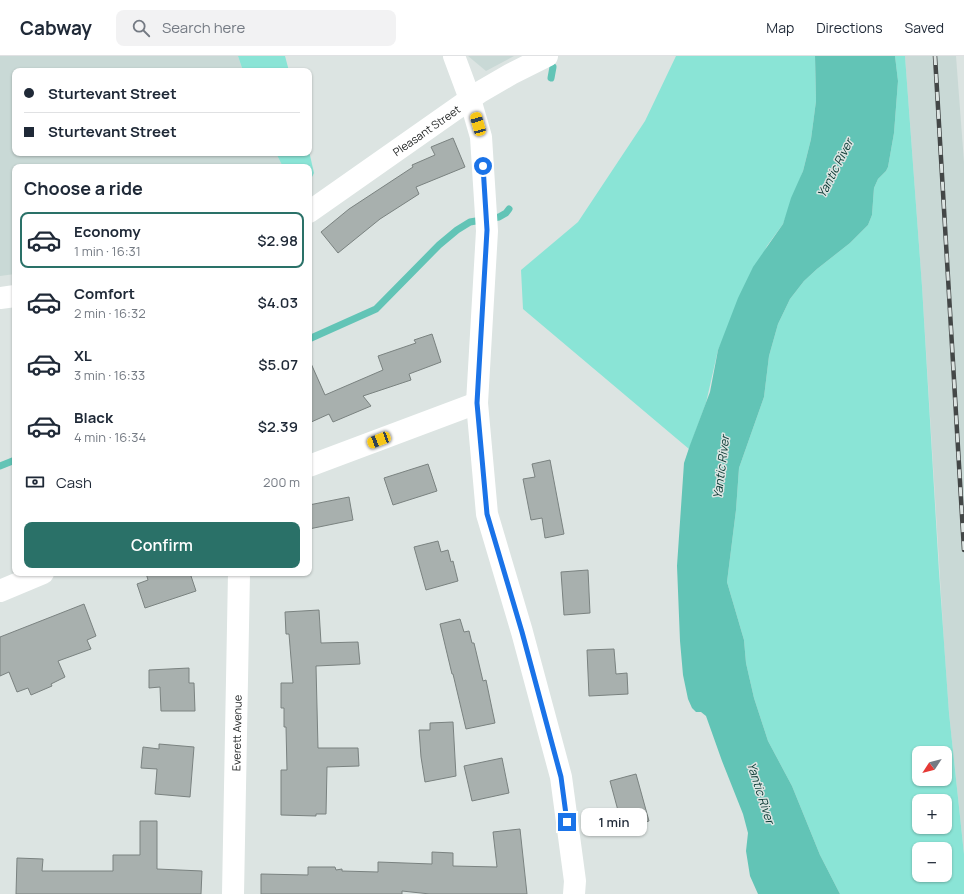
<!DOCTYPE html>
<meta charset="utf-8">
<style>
body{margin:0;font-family:Manrope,sans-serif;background:#f2f2f3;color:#1f2937;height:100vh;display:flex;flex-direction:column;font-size:15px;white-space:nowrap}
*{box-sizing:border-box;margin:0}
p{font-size:13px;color:#747a83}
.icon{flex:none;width:22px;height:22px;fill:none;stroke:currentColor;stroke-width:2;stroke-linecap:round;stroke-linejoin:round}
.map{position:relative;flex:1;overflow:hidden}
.drawer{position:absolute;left:12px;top:108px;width:300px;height:412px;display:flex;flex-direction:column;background:#fff;border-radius:8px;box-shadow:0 1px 3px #0004}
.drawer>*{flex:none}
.banner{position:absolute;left:12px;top:12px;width:300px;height:88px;border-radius:8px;box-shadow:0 1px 3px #0004;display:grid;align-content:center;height:88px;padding:0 12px;background:#fff}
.needle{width:26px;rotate:234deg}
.tools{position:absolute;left:912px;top:690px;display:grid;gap:8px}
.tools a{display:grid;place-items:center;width:40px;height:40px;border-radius:8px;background:#fff;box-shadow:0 1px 3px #0004;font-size:20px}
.end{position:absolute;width:18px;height:18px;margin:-9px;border:5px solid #1a73e8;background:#fff;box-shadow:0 0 0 2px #fff}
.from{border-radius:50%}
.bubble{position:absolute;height:28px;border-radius:8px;background:#fff;box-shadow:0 1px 3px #0004;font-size:13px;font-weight:600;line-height:28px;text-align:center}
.car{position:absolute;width:12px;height:24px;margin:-12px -6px;border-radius:5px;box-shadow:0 0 3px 1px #0007;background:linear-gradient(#f5c518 24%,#345 0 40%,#f5c518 0 76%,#345 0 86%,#f5c518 0)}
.banner b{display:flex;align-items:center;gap:14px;height:38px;font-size:15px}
.banner b+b{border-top:1px solid #e0e1e3}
.banner i{width:10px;height:10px;background:#1f2937}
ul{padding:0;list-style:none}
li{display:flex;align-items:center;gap:12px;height:56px;margin:0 8px 6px;padding:0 4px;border:2px solid transparent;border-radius:8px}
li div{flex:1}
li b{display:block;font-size:15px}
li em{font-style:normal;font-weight:600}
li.selected{border-color:#2a7168}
li>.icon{width:36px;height:36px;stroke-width:1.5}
h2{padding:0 12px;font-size:18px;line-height:48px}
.pay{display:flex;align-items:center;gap:10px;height:44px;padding:0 12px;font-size:15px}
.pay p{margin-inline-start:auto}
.button{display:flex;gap:8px;margin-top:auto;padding:8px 12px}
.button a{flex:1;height:46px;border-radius:8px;background:#2a7168;color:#fff;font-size:16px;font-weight:600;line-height:46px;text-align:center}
header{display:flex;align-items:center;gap:24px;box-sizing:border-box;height:56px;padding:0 20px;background:#fff;border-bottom:1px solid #e0e1e3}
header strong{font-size:19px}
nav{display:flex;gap:22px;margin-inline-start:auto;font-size:14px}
.search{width:280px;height:36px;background:#f2f2f3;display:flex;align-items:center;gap:10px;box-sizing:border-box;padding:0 14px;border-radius:8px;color:#747a83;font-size:15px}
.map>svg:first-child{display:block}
.built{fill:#c9d9d6}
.green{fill:#8ae4d6;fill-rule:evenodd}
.water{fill:#62c4b6}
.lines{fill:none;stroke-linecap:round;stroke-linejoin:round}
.stream{stroke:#62c4b6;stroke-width:7}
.building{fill:#a8b0ae;stroke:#7a8280}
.street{stroke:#fff;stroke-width:22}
.rail-casing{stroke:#434747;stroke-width:4.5}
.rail{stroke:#dce4e2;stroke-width:3;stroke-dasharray:9;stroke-linecap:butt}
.route{stroke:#1a73e8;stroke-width:5}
.labels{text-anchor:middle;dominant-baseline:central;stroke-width:3;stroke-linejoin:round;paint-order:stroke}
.street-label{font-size:11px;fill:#242727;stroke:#dce4e2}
.water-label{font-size:12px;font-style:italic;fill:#073731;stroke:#dce4e2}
</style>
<header>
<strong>Cabway</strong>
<div class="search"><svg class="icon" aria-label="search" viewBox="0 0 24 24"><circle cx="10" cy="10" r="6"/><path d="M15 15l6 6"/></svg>Search here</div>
<nav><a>Map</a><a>Directions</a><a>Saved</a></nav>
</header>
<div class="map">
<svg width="964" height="838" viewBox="0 0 964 838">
<rect width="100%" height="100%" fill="#dce4e2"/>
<!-- built -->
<g class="built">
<path d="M 0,0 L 238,0 L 243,15 L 15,15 L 15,97 L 276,97 L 283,111 L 15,111 L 15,218 L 0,220 Z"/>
<path d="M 468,0 L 514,0 L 486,15 Z"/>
<path d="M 905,0 L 956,0 L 964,106 L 964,798 L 949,657 L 944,587 L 922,230 Z"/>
</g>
<!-- green -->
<g class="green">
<path d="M 238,0 L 285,0 L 289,15 L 243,15 Z"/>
<path d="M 676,0 L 815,0 L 816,45 L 811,83 L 803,115 L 783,168 L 767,190 L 718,294 L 706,347 L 689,393 L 523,253 L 521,214 L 578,166 L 645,65 Z"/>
<path d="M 895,0 L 905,0 L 922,230 L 939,516 L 949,657 L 964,798 L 964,838 L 840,838 L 820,799 L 792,730 L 768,685 L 754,642 L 746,607 L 744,584 L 727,526 L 736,454 L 739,412 L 764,341 L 769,300 L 778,268 L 790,243 L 804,225 L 817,213 L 850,187 L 868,169 L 872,159 L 874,132 L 878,123 L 886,115 L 888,111 L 894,77 L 898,25 ZM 919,697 L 945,697 L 945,723 L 919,723 ZM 919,745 L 945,745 L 945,771 L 919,771 ZM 919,793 L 945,793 L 945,819 L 919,819 Z"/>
<path d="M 309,95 L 314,117 L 309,127 L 309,111 L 283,111 L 276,97 L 309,97 Z"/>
</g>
<!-- water -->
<path class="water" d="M 815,0 L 895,0 L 898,25 L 894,77 L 888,111 L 886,115 L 878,123 L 874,132 L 872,159 L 868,169 L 850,187 L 817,213 L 804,225 L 790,243 L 778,268 L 769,300 L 764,341 L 739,412 L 736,454 L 727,526 L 744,584 L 746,607 L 754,642 L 768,685 L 792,730 L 820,799 L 840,838 L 758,838 L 750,820 L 746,795 L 748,777 L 743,758 L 722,705 L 706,660 L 701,656 L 696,656 L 692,652 L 688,643 L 683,619 L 680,585 L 677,510 L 684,407 L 690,389 L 710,336 L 718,294 L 738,242 L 753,211 L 783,168 L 791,142 L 803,115 L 811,83 L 816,45 Z"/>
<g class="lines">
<!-- stream -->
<g class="stream">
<path d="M 551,22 L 553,11"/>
<path d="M 309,283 L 376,253 L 439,189 L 457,174 L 470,166 L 499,161 L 506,157 L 509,153"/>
<path d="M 0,410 L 15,404"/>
</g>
</g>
<!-- building -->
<g class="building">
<path d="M 453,82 L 465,111 L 416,131 L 419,138 L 380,163 L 338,197 L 321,176 L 349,153 L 413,111 L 412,109 L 435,99 L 431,91 Z"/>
<path d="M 432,278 L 441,306 L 409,318 L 411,324 L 363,340 L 371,350 L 333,366 L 329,358 L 309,367 L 309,303 L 325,339 L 383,314 L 378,300 L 416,287 L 414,284 Z"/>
<path d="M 550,404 L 564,478 L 545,482 L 542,462 L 531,464 L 523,423 L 535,421 L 532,408 Z"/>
<path d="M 428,408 L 437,435 L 393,449 L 384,422 Z"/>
<path d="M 349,441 L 353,464 L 309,473 L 309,449 Z"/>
<path d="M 438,485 L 441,496 L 448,494 L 451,506 L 453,505 L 458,525 L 426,534 L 414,491 Z"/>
<path d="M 588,514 L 590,557 L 564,559 L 561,516 Z"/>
<path d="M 146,517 L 190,517 L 196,535 L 145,552 L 137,528 L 148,524 Z"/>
<path d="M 84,548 L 96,580 L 87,584 L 91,593 L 58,605 L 65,621 L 51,628 L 52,630 L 31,639 L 28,632 L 17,636 L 9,616 L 0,620 L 0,581 Z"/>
<path d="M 319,554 L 321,587 L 358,586 L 360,608 L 316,610 L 318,692 L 358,692 L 359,710 L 327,711 L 326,758 L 316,758 L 316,760 L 281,759 L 281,714 L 287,714 L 286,671 L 284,671 L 284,652 L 281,652 L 281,627 L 293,627 L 289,578 L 286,578 L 285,556 Z"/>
<path d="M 460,563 L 464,576 L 469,575 L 472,587 L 474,587 L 483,625 L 486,624 L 495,667 L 466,673 L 453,618 L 452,618 L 440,568 Z"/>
<path d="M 614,593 L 616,618 L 627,617 L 628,638 L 589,640 L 587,594 Z"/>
<path d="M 189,612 L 189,627 L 194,627 L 195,655 L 161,655 L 160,631 L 149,632 L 149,614 Z"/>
<path d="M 453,666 L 456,720 L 425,726 L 421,701 L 419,674 L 430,674 L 430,667 Z"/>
<path d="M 159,688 L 194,691 L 190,741 L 155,738 L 157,713 L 141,712 L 143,691 L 159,693 Z"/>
<path d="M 502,702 L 509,737 L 472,745 L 464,710 Z"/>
<path d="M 636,718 L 649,765 L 623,773 L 610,725 Z"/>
<path d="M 140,765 L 157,765 L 157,813 L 202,815 L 201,838 L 16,838 L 17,802 L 43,803 L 42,815 L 113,815 L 113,799 L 140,799 Z"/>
<path d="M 520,773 L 527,838 L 430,838 L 402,835 L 402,838 L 261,838 L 261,818 L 308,819 L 308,811 L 335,811 L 336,814 L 342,813 L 342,815 L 378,816 L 378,806 L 432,808 L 432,796 L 453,797 L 453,810 L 497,811 L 493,776 Z"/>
</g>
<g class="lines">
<!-- street -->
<g class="street">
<path d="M 454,0 L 470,43 L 481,81 L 487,175 L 477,347 L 487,458 L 522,576 L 561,721 L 575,825 L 574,838"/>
<path id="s1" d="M 309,156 L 480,36 L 511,18 L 547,0"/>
<path d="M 0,242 L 15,240"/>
<path d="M 309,410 L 477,347"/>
<path d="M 0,535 L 43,517"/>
<path id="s2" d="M 233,838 L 239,517"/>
</g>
<defs>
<path id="rail" d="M 935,0 L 964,494"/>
</defs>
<!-- rail casing -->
<use href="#rail" class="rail-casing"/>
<!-- rail -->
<use href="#rail" class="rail"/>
</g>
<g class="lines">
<!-- route -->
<path class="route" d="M 483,110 L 487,174 L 477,347 L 487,458 L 522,576 L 561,721 L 567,766"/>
</g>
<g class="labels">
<!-- street labels -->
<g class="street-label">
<text stroke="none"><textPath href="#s1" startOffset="143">Pleasant Street</textPath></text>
<text stroke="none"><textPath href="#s2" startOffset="161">Everett Avenue</textPath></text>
</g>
<!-- water labels -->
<g class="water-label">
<text transform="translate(835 112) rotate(-63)">Yantic River</text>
<text transform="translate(721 411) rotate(-83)">Yantic River</text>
<text transform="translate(761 737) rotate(72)">Yantic River</text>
</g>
</g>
</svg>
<div class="tools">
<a><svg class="needle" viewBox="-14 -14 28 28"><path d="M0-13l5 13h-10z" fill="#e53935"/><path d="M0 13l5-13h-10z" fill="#747a83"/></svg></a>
<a>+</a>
<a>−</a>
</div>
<i class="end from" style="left:483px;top:110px"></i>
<i class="end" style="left:567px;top:766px"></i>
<div class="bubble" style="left:581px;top:752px;width:66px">1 min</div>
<i class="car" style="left:478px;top:68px;rotate:344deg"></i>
<i class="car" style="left:379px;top:384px;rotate:249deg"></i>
<div class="banner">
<b><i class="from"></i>Sturtevant Street</b>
<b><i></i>Sturtevant Street</b>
</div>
<section class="drawer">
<h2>Choose a ride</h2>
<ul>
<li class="selected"><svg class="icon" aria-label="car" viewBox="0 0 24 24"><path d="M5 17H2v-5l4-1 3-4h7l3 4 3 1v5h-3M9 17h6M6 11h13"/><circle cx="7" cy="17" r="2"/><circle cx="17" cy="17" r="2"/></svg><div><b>Economy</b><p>1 min · 16:31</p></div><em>$2.98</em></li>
<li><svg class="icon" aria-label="car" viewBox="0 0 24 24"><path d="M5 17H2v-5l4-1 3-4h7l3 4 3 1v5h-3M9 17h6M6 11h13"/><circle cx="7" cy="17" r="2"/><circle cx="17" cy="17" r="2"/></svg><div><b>Comfort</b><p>2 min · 16:32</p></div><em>$4.03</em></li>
<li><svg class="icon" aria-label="car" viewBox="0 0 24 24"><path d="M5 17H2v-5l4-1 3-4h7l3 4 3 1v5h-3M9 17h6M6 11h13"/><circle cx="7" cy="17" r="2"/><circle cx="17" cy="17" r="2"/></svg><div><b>XL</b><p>3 min · 16:33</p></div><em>$5.07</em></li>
<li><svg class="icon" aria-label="car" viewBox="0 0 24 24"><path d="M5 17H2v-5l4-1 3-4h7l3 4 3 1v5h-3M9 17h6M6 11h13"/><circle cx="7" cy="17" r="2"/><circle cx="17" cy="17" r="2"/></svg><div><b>Black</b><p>4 min · 16:34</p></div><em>$2.39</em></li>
</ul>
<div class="pay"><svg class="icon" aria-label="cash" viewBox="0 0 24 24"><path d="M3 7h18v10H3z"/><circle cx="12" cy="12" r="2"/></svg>Cash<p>200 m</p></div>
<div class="button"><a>Confirm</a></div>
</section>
</div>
